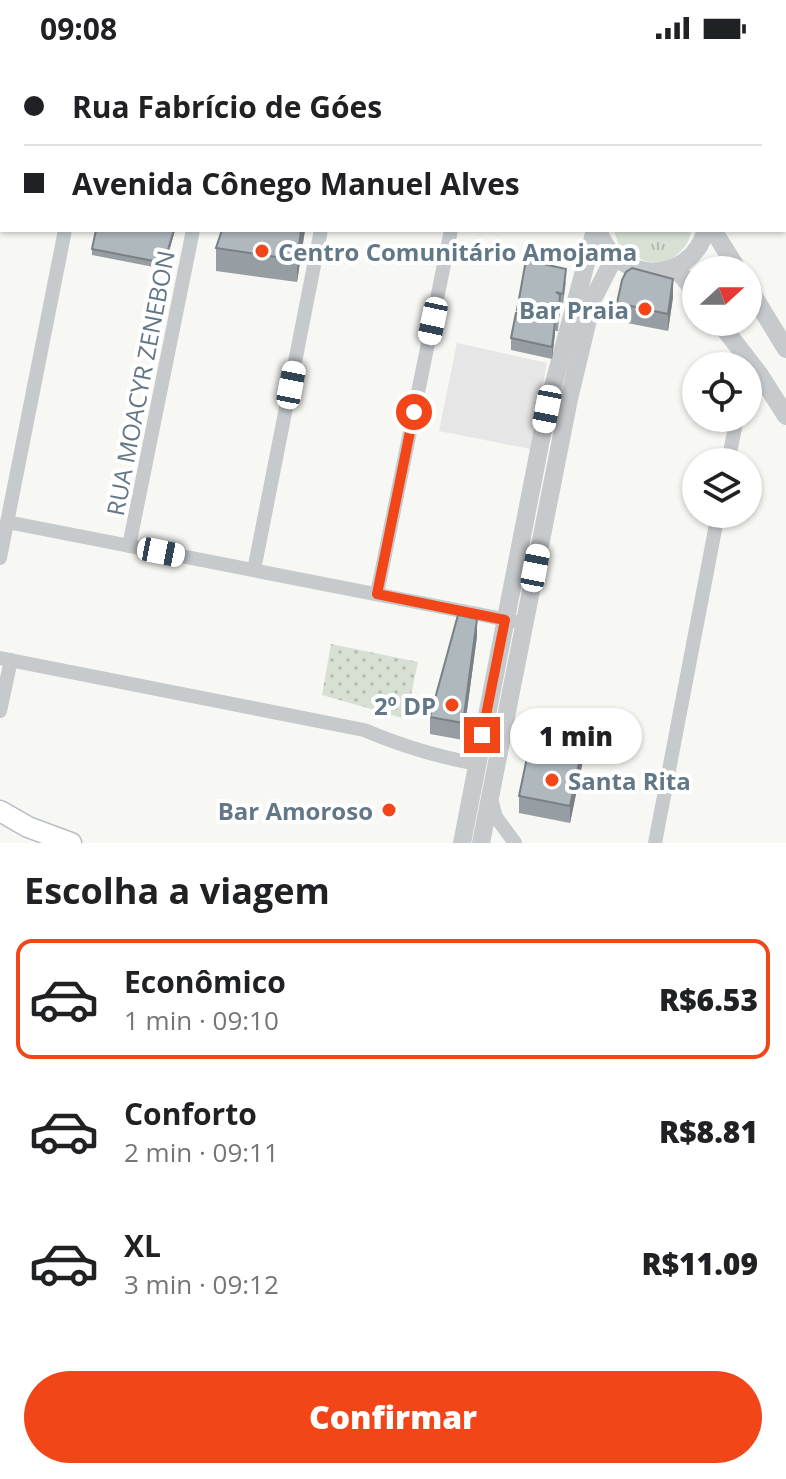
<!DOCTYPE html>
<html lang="pt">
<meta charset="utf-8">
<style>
body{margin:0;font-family:"Open Sans",sans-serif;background:#f2f2f2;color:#202124;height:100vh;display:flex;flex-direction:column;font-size:30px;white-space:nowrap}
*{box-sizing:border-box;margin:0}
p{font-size:26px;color:#757577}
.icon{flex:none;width:44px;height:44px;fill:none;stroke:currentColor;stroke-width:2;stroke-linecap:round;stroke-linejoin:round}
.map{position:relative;height:787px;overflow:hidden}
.sheet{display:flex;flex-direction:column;background:#fff;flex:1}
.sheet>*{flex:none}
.top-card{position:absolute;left:0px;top:0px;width:786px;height:176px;box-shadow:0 2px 6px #0004;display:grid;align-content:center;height:176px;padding:0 24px;background:#fff}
.needle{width:52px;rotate:69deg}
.fabs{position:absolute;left:682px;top:200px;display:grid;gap:16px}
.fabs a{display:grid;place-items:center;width:80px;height:80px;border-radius:50%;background:#fff;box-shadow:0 2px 6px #0004;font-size:40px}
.end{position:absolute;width:36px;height:36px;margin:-18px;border:10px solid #f24619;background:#fff;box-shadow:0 0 0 4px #fff}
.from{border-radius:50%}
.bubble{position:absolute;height:56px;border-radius:28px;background:#fff;box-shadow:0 2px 6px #0004;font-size:26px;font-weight:800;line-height:56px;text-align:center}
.car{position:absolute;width:24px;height:48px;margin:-24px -12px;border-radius:10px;box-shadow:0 0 6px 2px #0007;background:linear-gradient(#fff 24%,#345 0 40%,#fff 0 76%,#345 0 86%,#fff 0)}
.top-card b{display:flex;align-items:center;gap:28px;height:76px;font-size:30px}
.top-card b+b{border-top:2px solid #e0e0e0}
.top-card i{width:20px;height:20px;background:#202124}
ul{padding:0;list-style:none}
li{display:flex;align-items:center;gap:24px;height:120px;margin:0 16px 12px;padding:0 8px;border:4px solid transparent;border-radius:16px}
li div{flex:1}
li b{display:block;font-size:30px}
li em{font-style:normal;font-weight:800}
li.on{border-color:#f24619}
li>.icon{width:72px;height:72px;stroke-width:1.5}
h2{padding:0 24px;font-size:36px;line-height:96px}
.action{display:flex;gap:16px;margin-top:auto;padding:16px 24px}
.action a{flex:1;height:92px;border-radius:48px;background:#f24619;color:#fff;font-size:32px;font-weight:800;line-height:92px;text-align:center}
.status{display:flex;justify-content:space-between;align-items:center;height:56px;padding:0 40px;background:#fff;direction:ltr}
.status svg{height:22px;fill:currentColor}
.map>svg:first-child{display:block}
.built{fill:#e5e6e5}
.grass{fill:url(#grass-dots)}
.park{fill:url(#park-tufts)}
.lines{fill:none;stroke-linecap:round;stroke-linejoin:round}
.secondary-casing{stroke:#b8bec2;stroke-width:23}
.minor{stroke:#c6cacd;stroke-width:14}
.tertiary{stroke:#c6cacd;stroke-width:18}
.secondary{stroke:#fff;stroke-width:20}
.wall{fill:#969ea3}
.shaded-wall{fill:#7a8184}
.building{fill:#afb8bd;stroke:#7a8184;stroke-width:2}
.route{stroke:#f24619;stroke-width:10}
.poi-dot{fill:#f24619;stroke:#fff;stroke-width:3}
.labels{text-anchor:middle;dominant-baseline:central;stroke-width:8;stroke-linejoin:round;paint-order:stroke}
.poi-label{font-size:24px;font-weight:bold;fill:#637887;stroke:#fff;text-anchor:end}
.street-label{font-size:24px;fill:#637887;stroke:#fff}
</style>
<div class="status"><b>09:08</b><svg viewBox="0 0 49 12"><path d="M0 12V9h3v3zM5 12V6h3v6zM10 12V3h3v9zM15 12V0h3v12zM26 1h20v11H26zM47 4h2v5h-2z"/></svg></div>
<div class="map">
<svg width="786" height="787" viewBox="0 0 786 787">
<defs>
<pattern id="grass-dots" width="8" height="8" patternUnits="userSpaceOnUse" patternTransform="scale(2)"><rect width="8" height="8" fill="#d8e0d4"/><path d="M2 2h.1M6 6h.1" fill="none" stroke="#b3bab2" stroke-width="1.8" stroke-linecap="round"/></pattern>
<pattern id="park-tufts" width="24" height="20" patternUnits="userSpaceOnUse" patternTransform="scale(2)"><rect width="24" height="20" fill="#d8e0d4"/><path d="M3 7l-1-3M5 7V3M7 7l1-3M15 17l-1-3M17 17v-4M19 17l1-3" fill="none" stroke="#b3bab2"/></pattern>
</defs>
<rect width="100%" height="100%" fill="#f7f7f4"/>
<!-- built -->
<path class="built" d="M 457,287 L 547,307 L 530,393 L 439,375 Z"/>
<!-- grass -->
<path class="grass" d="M 331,588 L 418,606 L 406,663 L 322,639 Z"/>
<!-- park -->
<path class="park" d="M 614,174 L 691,174 C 690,190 677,199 665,208 L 644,205 L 619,190 Z"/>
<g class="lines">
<defs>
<path id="secondary" d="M 0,755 L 28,771 L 71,787"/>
</defs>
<!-- secondary casing -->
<use href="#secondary" class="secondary-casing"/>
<!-- minor -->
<g class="minor">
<path d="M 774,0 L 776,2"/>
<path d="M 99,2 L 99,0"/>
<path d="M 228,2 L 228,0"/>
<path d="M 355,2 L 356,0"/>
<path d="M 486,2 L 487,0"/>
<path d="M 784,16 L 786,19"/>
<path d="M 748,335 L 760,319"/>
<path d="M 728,406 L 737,362"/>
<path d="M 7,466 L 513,565"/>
<path d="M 129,490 L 193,174"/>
<path d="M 0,502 L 65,174"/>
<path d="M 254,514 L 321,174"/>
<path d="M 377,538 L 451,174"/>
<path d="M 0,602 L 364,674 C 402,690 437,701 478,708"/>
<path d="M 0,655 L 11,604"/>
<path d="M 491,743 L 496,761 L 515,787"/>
<path d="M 655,787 L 718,458"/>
</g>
<!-- tertiary -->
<g class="tertiary">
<path d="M 623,2 L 624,0"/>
<path d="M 652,2 L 652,0"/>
<path d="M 598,174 C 617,228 689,231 706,174"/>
<path d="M 713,174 L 738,214"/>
<path d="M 675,211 L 696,237"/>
<path d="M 748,231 L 786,293"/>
<path d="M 719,266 L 760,319 L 786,360"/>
<path d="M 462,787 L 547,353 L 595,174"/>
<path d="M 481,787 L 569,343 L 593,243 L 614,202"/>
</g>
<!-- secondary -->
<use href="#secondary" class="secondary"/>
</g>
<!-- wall -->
<g class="wall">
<path d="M 175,174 L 164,213 L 92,199 L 92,193 Z"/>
<path d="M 305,174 L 297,226 L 216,215 L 216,192 Z"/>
<path d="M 566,225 L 563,249 L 560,249 L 558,275 L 555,275 L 552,303 L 511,294 L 511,282 L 517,254 Z"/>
<path d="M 673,241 L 668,275 L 617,265 L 617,247 Z"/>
<path d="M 477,580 L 463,684 L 430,678 L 430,661 Z"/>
<path d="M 586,690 L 570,767 L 519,757 L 519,740 Z"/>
</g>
<!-- shaded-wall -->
<g class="shaded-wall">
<path d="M 174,174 L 175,174 L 164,213 L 164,207 Z"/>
<path d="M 301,174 L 305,174 L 297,226 L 297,204 Z"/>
<path d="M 673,223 L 673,241 L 668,275 L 668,258 Z"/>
<path d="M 555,266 L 555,278 L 552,303 L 552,291 Z"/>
<path d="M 477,563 L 477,580 L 463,684 L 463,667 Z"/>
<path d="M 586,673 L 586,690 L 570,767 L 570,750 Z"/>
</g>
<!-- building -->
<g class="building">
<rect x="563" y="0" width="43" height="2"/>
<path d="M 746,0 L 762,0 L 764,2 L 744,2 Z"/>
<path d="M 786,46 L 786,80 L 784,82 L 784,47 Z"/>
<path d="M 96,174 L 174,174 L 164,207 L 92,193 Z"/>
<path d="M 222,174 L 301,174 L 297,204 L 216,192 Z"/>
<path d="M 526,204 L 566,213 L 563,238 L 556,236 L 560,239 L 558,263 L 517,254 Z"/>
<path d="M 632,212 L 673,223 L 668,258 L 617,247 L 622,224 L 626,216 Z"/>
<path d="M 516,257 L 555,266 L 552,291 L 511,282 Z"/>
<path d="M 458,559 L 477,563 L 463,667 L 430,661 Z"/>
<path d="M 535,663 L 586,673 L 570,750 L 519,740 Z"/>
</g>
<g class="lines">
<!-- route -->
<path class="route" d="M 414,356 L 377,538 L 505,564 L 482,679"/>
</g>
<!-- markers -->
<g class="poi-dot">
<circle cx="262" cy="195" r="8"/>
<circle cx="645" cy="253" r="8"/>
<circle cx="452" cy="649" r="8"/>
<circle cx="552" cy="724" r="8"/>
<circle cx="389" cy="754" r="8"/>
</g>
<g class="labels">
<!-- poi labels -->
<g class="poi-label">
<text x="278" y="195" text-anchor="start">Centro Comunitário Amojama</text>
<text x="629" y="253">Bar Praia</text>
<text x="436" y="649">2º DP</text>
<text x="568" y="724" text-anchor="start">Santa Rita</text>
<text x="373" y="754">Bar Amoroso</text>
</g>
<!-- street labels -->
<g class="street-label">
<text transform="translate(140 327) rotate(-79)">RUA MOACYR ZENEBON</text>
</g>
</g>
</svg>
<div class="fabs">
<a><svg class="needle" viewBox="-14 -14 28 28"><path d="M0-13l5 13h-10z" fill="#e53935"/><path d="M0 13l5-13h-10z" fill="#757577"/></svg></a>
<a><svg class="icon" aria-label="locate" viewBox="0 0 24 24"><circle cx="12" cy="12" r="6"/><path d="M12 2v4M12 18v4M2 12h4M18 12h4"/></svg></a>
<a><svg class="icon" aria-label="layers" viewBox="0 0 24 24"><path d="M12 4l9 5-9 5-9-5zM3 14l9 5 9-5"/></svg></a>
</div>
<i class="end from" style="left:414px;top:356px"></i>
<i class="end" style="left:482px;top:679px"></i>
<div class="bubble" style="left:510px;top:652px;width:132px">1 min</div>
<i class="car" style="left:433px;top:265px;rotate:192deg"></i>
<i class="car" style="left:291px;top:329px;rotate:11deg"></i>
<i class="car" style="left:547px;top:353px;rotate:191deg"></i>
<i class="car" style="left:161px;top:496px;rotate:101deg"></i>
<i class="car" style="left:535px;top:512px;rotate:11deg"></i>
<div class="top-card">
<b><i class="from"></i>Rua Fabrício de Góes</b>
<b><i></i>Avenida Cônego Manuel Alves</b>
</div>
</div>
<section class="sheet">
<h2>Escolha a viagem</h2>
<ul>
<li class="on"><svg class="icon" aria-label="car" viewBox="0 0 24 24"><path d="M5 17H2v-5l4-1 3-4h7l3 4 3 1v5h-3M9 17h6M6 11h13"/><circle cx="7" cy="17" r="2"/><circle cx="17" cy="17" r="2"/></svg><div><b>Econômico</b><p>1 min · 09:10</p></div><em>R$6.53</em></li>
<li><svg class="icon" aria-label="car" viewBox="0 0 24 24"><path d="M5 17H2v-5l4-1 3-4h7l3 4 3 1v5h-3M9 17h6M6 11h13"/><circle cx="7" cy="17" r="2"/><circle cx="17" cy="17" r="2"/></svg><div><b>Conforto</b><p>2 min · 09:11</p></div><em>R$8.81</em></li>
<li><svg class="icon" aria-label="car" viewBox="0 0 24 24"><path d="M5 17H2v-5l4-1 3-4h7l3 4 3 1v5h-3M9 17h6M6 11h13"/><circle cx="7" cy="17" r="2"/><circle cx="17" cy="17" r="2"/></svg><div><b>XL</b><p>3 min · 09:12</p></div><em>R$11.09</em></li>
</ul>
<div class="action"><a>Confirmar</a></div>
</section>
